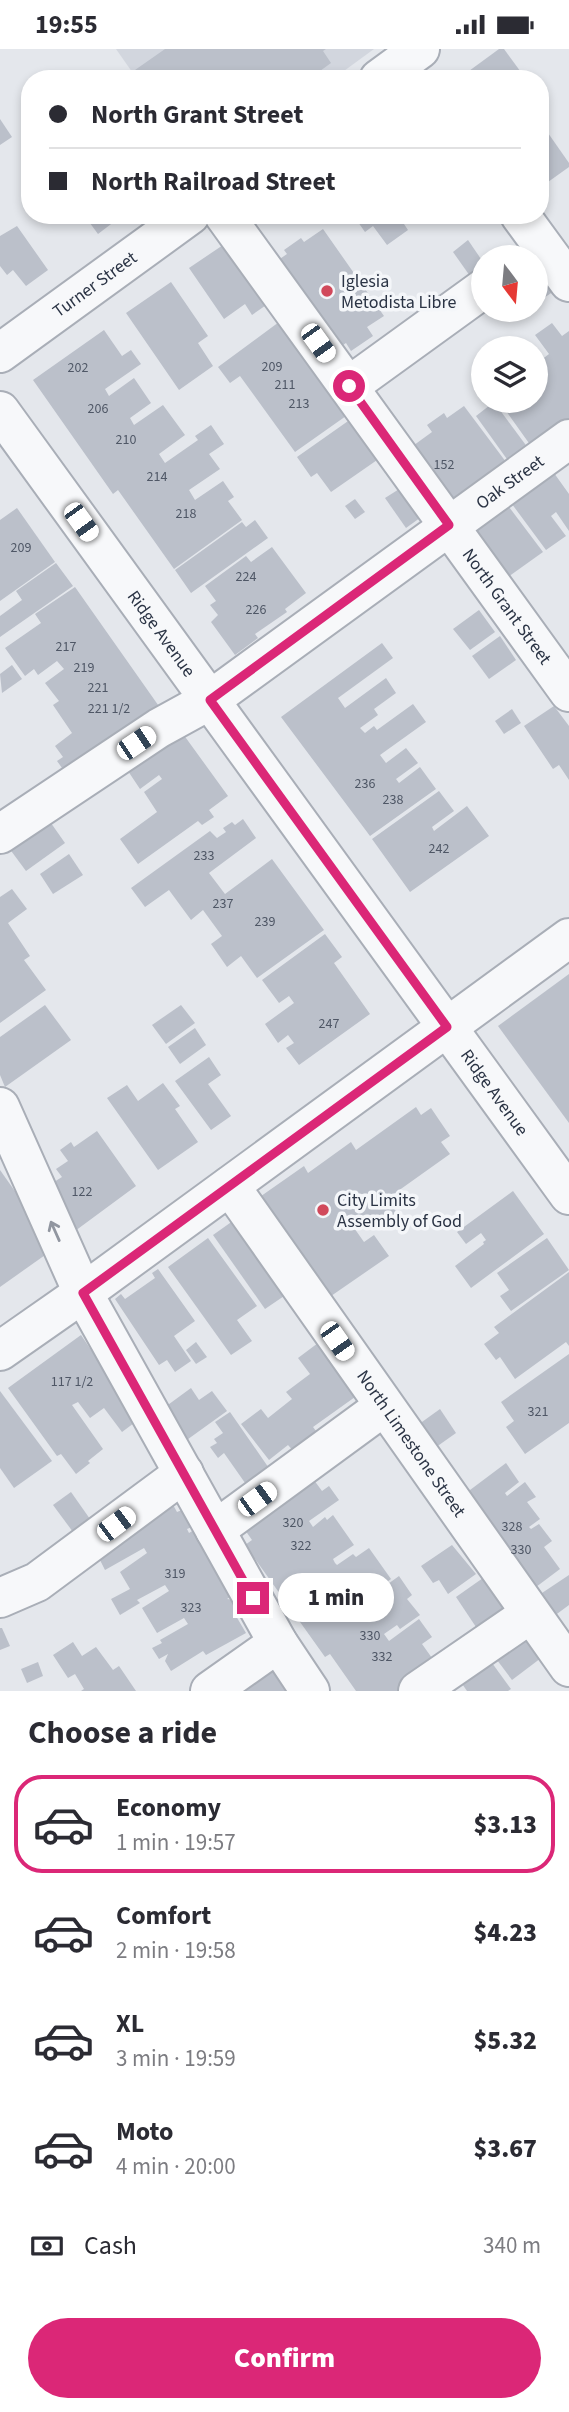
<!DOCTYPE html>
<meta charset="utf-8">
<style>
body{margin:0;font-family:"Source Sans 3",sans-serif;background:#f7f7f7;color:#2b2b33;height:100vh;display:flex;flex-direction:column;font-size:26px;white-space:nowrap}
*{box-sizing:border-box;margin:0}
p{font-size:23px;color:#7c7c81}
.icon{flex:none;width:38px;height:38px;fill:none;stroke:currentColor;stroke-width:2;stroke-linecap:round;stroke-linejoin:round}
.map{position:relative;height:1642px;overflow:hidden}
.details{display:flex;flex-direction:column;background:#fff;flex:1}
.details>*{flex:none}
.hud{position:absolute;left:21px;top:21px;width:528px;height:154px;border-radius:28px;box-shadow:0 4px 10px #0003;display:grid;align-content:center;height:154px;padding:0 28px;background:#fff}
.needle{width:46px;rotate:164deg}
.controls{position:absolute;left:471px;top:196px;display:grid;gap:14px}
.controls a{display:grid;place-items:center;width:77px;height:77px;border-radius:50%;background:#fff;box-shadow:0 4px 10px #0003;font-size:35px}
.end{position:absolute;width:32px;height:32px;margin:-16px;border:9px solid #db2777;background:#fff;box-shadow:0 0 0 4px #fff}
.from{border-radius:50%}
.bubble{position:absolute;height:49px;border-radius:24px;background:#fff;box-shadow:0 4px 10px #0003;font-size:23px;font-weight:800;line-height:49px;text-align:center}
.car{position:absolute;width:21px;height:42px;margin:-21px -10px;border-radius:9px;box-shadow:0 0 5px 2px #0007;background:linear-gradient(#fff 24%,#345 0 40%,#fff 0 76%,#345 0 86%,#fff 0)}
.hud b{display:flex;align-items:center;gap:24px;height:66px;font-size:26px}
.hud b+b{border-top:2px solid #e1e1e2}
.hud i{width:18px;height:18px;background:#2b2b33}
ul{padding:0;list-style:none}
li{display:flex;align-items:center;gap:21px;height:98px;margin:0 14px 10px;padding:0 14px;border:4px solid transparent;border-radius:28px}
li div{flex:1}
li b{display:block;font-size:26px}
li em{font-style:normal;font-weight:800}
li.current{border-color:#db2777}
li>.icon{width:63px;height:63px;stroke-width:1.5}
h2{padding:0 28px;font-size:32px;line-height:84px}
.pay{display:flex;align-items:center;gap:18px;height:77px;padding:0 28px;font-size:26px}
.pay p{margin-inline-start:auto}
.button{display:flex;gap:14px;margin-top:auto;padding:14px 28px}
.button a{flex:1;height:80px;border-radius:42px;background:#db2777;color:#fff;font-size:28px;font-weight:800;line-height:80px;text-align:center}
.status{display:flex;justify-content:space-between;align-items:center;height:49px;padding:0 35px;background:#fff;direction:ltr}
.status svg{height:19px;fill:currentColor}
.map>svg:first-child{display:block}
.built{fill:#d2d6de}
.building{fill:#bbc0ca}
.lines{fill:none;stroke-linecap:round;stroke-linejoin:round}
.minor-casing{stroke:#a9aeb7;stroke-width:42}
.minor{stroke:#f7f8fa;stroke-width:38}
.oneway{stroke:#9196a0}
.route{stroke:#db2777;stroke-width:9}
.poi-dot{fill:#d1495b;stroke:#f4f6f9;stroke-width:2.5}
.labels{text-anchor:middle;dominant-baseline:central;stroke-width:7;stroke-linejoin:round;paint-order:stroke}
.number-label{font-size:14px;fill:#4f5766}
.poi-label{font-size:18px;fill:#2b3445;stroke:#f4f6f9;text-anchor:start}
.street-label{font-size:18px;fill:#2b3445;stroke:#f4f6f9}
</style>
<div class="status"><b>19:55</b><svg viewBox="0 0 49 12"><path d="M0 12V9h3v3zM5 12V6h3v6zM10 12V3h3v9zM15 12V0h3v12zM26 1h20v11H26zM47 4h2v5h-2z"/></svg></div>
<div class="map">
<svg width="569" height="1642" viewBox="0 0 569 1642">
<rect width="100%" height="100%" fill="#e4e7ec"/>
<!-- built -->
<path class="built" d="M 116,0 L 374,0 L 333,30 L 137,30 Z"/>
<!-- building -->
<g class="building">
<path d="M 165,0 L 326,0 L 323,2 L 331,14 L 309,30 L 142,30 L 135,21 Z"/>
<path d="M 499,0 L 504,0 L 526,30 L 458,30 Z"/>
<path d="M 0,70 L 12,88 L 0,96 Z"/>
<path d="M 541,74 L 569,114 L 569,118 L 541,138 Z"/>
<path d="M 84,166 L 123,166 L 98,185 Z"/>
<path d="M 353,166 L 398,166 L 408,181 L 387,196 L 373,177 L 365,183 Z"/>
<path d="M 17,177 L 48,221 L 26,237 L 13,221 L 7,226 L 0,217 L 0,187 Z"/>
<path d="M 323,180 L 384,267 L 367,278 L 373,287 L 351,302 L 346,294 L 331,304 L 271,216 L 287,205 L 284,201 L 301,189 L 304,193 Z"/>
<path d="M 468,191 L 483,213 L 483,218 L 470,227 L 453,203 Z"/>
<path d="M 229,192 L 272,252 L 252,266 L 245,255 L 224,270 L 189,219 Z"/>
<path d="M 536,220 L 557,240 L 538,253 L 536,249 Z"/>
<path d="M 171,233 L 208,287 L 198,294 L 213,317 L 179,341 L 126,264 Z"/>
<path d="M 279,273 L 346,367 L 295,403 L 240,327 L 230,334 L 218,318 Z"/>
<path d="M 552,274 L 562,287 L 569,282 L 569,370 L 531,397 L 499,352 L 536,352 L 536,315 L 549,305 L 535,286 Z"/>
<path d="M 104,281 L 122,307 L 131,301 L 141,315 L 105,340 L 109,347 L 134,329 L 151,354 L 130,369 L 134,376 L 163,356 L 185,386 L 159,405 L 165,414 L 198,391 L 195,387 L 211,376 L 224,395 L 209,405 L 220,420 L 189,441 L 195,451 L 223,432 L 234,448 L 228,452 L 242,471 L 174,520 L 118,441 L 113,445 L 33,331 Z"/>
<path d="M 494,353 L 528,399 L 509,413 L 476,367 Z"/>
<path d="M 464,357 L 506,413 L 439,462 L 399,407 L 432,383 L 427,376 L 444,364 L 447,369 Z"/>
<path d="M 351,370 L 380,409 L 331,443 L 317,424 L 311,428 L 297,408 Z"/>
<path d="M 549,417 L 569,445 L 569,482 L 556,463 L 551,467 L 566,487 L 546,501 L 506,447 Z"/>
<path d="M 404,437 L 424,466 L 406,479 L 385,449 Z"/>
<path d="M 355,450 L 365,463 L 355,470 L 345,457 Z"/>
<path d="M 503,450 L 543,503 L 501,533 L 462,479 Z"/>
<path d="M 17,459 L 55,513 L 0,552 L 0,471 Z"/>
<path d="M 255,471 L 268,489 L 191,544 L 175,521 L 242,473 L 246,478 Z"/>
<path d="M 272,498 L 306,544 L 285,560 L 287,563 L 255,585 L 258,589 L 235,606 L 211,573 L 218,566 L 210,556 L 216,552 L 205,537 L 246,507 L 251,513 Z"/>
<path d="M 56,514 L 73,537 L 0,588 L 0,567 L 22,551 L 16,542 Z"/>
<path d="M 75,538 L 163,663 L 70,730 L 57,712 L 63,708 L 55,697 L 72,684 L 53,656 L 59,652 L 45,634 L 64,620 L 57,612 L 38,626 L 34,620 L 25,627 L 5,599 L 41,574 L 35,565 Z"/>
<path d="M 479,561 L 495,583 L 470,601 L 453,580 Z"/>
<path d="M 500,587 L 516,611 L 489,630 L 472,607 Z"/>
<path d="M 382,594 L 393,609 L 338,649 L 345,659 L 386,629 L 396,644 L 374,660 L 378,666 L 360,679 L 365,684 L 374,677 L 377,681 L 413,655 L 426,673 L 380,706 L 386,714 L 406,699 L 418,714 L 396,730 L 399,734 L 420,718 L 436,740 L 370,787 L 281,668 Z"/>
<path d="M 12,616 L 22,630 L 2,644 L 0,625 Z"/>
<path d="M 554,657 L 569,677 L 569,731 L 559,716 L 553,720 L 524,677 Z"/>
<path d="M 512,660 L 521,674 L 504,685 L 495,672 Z"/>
<path d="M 178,678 L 228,747 L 209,761 L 214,768 L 202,776 L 198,772 L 138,815 L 120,790 L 157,763 L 144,743 L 162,730 L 159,726 L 140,740 L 124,716 Z"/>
<path d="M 439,742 L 454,762 L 432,778 L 434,782 L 467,757 L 489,787 L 410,843 L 372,790 Z"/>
<path d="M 46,767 L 65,794 L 26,822 L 6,795 Z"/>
<path d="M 243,770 L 256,789 L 209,824 L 225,845 L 272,810 L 324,881 L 257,929 L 241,907 L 227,918 L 211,895 L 222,887 L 203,861 L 191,871 L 169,841 L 145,858 L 131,839 L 210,782 L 217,789 L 226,783 L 223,779 L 232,773 L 235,776 Z"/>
<path d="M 69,805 L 83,826 L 53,845 L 40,825 Z"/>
<path d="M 12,840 L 27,860 L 8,874 L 30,907 L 24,911 L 46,941 L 0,974 L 0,848 Z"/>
<path d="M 325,885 L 342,908 L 334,914 L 370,965 L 299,1016 L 286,999 L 294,994 L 288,986 L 278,994 L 265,975 L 294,954 L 289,947 L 279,954 L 262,931 Z"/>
<path d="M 569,925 L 569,1074 L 498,977 Z"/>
<path d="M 45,956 L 71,991 L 5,1038 L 0,1026 L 0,988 Z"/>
<path d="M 181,956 L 195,974 L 166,995 L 152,976 Z"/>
<path d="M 195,979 L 206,996 L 180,1015 L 168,998 Z"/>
<path d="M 209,1008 L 221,1026 L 208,1035 L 231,1067 L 211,1081 L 175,1032 Z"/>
<path d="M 163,1034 L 180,1057 L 175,1060 L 198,1093 L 158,1121 L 107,1049 L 127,1036 L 138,1052 Z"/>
<path d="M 416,1058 L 421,1066 L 431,1059 L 450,1087 L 441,1093 L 450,1105 L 391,1147 L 395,1153 L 391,1156 L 399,1166 L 377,1181 L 367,1166 L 352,1176 L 364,1193 L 374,1186 L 389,1207 L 318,1256 L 247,1157 L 304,1117 L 308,1124 L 351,1093 L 356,1101 Z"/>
<path d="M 97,1082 L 136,1137 L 75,1182 L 54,1133 L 62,1128 L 56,1120 L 68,1112 L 60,1101 L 71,1093 L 74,1098 Z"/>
<path d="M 0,1121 L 55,1199 L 0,1238 Z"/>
<path d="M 513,1142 L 544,1185 L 471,1239 L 455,1217 L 484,1195 L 483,1193 L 486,1191 L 481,1184 L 466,1195 L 457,1183 Z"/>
<path d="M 237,1169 L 290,1243 L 265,1260 L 213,1186 Z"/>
<path d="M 208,1189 L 257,1257 L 237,1271 L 252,1292 L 231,1306 L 168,1218 Z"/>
<path d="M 547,1189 L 569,1221 L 511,1262 L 500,1247 L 509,1241 L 497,1224 Z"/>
<path d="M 158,1220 L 195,1272 L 174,1287 L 191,1312 L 175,1323 L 167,1311 L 159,1316 L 115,1250 L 121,1245 L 125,1250 L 155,1229 L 152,1224 Z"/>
<path d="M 569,1223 L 569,1297 L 566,1293 L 515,1330 L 500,1308 L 496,1311 L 484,1295 L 499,1284 L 494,1278 Z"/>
<path d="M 81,1286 L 138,1371 L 122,1383 L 104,1359 L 90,1369 L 78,1353 L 72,1356 L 103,1400 L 88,1412 L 90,1414 L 76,1425 L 61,1405 L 57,1407 L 8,1339 Z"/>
<path d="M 322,1291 L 362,1343 L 313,1378 L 319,1386 L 295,1404 L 288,1396 L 269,1411 L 241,1375 L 261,1360 L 268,1369 L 292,1350 L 286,1343 L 310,1325 L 298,1309 Z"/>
<path d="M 196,1293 L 207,1308 L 196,1315 L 186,1301 Z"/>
<path d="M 569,1305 L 569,1374 L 525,1405 L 506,1378 L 514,1372 L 501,1353 Z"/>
<path d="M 191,1339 L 199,1351 L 212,1342 L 227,1362 L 184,1393 L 161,1361 Z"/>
<path d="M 0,1342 L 52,1412 L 14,1439 L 0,1419 Z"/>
<path d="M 440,1360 L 456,1384 L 432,1401 L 415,1378 Z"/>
<path d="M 230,1363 L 273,1425 L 250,1441 L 224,1404 L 218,1409 L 210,1398 L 217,1394 L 214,1390 L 223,1384 L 215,1373 Z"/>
<path d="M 506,1414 L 519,1433 L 505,1444 L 507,1447 L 525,1433 L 536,1448 L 527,1453 L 540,1470 L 529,1478 L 531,1480 L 539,1475 L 552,1492 L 544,1498 L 560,1520 L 532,1541 L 458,1450 Z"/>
<path d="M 311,1427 L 322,1442 L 329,1437 L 339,1451 L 309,1472 L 313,1478 L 325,1468 L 327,1471 L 333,1466 L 354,1496 L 333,1510 L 335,1514 L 337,1516 L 353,1505 L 356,1508 L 369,1499 L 391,1530 L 380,1538 L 377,1534 L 359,1547 L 363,1553 L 376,1544 L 378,1546 L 383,1543 L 381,1540 L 399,1527 L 412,1546 L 407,1550 L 420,1566 L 400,1580 L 397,1576 L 384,1585 L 389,1592 L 419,1570 L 432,1588 L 422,1595 L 437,1616 L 401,1642 L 356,1642 L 330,1605 L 325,1608 L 245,1496 L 252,1491 L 238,1471 Z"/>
<path d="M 71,1443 L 90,1470 L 73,1483 L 53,1456 Z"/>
<path d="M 166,1443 L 177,1463 L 182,1461 L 192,1478 L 187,1480 L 189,1484 L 194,1481 L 232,1547 L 227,1550 L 235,1551 L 242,1564 L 236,1567 L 246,1584 L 206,1606 L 203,1602 L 171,1622 L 165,1612 L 168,1605 L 159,1610 L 152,1599 L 162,1594 L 160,1591 L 188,1575 L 184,1569 L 157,1584 L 142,1559 L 169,1542 L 165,1536 L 137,1551 L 140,1554 L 120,1566 L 111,1550 L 130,1540 L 120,1523 L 147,1504 L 144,1499 L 105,1521 L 99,1509 Z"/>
<path d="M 452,1496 L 476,1525 L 448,1545 L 439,1531 L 433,1534 L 421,1517 Z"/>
<path d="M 569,1526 L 569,1556 L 546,1573 L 530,1552 Z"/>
<path d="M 483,1529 L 504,1559 L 476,1578 L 456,1548 Z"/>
<path d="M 525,1577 L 545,1606 L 512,1631 L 491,1603 Z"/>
<path d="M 0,1579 L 2,1579 L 10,1597 L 0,1601 Z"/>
<path d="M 73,1593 L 82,1607 L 96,1598 L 113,1621 L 119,1617 L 136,1642 L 81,1642 L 84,1640 L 75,1625 L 68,1629 L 53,1606 Z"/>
<path d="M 263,1607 L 288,1642 L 216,1642 Z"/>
<path d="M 487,1607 L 511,1640 L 508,1642 L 467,1642 L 458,1629 Z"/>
<path d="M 38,1613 L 43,1627 L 27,1634 L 21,1620 Z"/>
</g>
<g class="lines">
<defs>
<g id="minor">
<path d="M 379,30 L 420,0"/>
<path id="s1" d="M 224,166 L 569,643"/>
<path d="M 520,166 L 569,233"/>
<path id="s2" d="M 0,304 L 190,166"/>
<path d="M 349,337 L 483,240"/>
<path id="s3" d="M 0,362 L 569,1146"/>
<path id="s4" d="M 0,785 L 159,679 L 210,651 L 569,390"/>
<path d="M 0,1058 L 83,1244 L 278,1594 L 310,1642"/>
<path id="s5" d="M 230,1137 L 569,1618"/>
<path d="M 0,1302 L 83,1244 L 569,889"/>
<path d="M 215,1481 L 383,1358"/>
<path d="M 0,1549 L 37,1533 L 184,1424"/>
<path d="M 210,1642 L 278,1594"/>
<path d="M 418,1642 L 530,1565"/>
</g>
</defs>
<!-- minor casing -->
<use href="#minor" class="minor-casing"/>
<!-- minor -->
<use href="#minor" class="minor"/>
</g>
<!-- one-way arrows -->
<defs><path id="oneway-shaft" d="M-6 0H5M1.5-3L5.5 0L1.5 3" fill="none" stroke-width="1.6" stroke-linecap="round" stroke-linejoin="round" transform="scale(1.75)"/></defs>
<use class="oneway" href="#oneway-shaft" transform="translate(55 1182) rotate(-114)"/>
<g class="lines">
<!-- route -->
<path class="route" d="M 253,1549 L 83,1244 L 447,978 L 210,651 L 449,476 L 349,337"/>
</g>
<!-- markers -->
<g class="poi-dot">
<circle cx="327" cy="242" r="7"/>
<circle cx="323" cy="1161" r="7"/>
</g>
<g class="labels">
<!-- number labels -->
<g class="number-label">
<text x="272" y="318">209</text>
<text x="78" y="319">202</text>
<text x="285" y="336">211</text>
<text x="299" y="355">213</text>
<text x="98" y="360">206</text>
<text x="126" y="391">210</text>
<text x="444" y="416">152</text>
<text x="157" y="428">214</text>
<text x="186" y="465">218</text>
<text x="21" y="499">209</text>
<text x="246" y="528">224</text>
<text x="256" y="561">226</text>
<text x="66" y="598">217</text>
<text x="84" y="619">219</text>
<text x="98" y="639">221</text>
<text x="109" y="660">221 1/2</text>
<text x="365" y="735">236</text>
<text x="393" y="751">238</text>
<text x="439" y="800">242</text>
<text x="204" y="807">233</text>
<text x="223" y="855">237</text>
<text x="265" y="873">239</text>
<text x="329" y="975">247</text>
<text x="82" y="1143">122</text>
<text x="72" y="1333">117 1/2</text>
<text x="538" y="1363">321</text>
<text x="293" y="1474">320</text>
<text x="512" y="1478">328</text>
<text x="301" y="1497">322</text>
<text x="521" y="1501">330</text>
<text x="175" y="1525">319</text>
<text x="191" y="1559">323</text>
<text x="370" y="1587">330</text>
<text x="382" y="1608">332</text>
</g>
<!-- poi labels -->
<g class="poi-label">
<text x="341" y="232">Iglesia<tspan x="341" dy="21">Metodista Libre</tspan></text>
<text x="337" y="1151">City Limits<tspan x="337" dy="21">Assembly of God</tspan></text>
</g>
<!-- street labels -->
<g class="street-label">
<text stroke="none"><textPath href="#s2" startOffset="117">Turner Street</textPath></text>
<text stroke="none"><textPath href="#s4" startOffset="620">Oak Street</textPath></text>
<text stroke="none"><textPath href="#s1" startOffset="483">North Grant Street</textPath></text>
<text stroke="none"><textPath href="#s3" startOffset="275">Ridge Avenue</textPath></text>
<text stroke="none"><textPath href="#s3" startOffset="842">Ridge Avenue</textPath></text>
<text stroke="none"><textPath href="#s5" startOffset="315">North Limestone Street</textPath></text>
</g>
</g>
</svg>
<div class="controls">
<a><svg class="needle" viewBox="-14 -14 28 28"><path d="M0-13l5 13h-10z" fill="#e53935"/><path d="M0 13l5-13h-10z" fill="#7c7c81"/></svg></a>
<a><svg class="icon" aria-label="layers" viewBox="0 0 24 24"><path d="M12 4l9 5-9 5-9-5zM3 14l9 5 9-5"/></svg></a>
</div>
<i class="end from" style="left:349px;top:337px"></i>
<i class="end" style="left:253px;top:1549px"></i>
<div class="bubble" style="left:278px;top:1524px;width:116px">1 min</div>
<i class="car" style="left:318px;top:294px;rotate:144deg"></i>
<i class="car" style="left:81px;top:473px;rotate:144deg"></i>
<i class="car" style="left:136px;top:694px;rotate:56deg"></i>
<i class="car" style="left:337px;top:1292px;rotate:145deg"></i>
<i class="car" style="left:257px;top:1450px;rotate:54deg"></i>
<i class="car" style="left:116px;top:1475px;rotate:53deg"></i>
<div class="hud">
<b><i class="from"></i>North Grant Street</b>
<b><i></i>North Railroad Street</b>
</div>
</div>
<section class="details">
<h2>Choose a ride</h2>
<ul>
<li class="current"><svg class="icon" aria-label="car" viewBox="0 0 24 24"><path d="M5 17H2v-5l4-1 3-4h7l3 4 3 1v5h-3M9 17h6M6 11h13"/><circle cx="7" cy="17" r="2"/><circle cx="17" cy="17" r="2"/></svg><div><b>Economy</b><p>1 min · 19:57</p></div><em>$3.13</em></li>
<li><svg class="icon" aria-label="car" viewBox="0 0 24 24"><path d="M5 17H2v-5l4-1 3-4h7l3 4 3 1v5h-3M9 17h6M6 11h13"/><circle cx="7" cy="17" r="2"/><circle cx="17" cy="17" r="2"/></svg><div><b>Comfort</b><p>2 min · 19:58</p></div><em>$4.23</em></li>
<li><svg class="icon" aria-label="car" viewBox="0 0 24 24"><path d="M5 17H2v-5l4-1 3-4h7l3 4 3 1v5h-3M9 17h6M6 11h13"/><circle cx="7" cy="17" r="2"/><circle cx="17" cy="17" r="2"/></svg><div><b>XL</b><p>3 min · 19:59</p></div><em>$5.32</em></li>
<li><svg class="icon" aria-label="car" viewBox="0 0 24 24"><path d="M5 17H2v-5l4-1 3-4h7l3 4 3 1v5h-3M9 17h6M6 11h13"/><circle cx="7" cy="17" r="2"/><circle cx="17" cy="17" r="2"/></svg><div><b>Moto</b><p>4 min · 20:00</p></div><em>$3.67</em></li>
</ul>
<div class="pay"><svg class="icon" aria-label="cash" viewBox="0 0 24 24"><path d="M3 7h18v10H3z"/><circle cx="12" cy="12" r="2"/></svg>Cash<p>340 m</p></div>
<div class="button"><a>Confirm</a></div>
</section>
